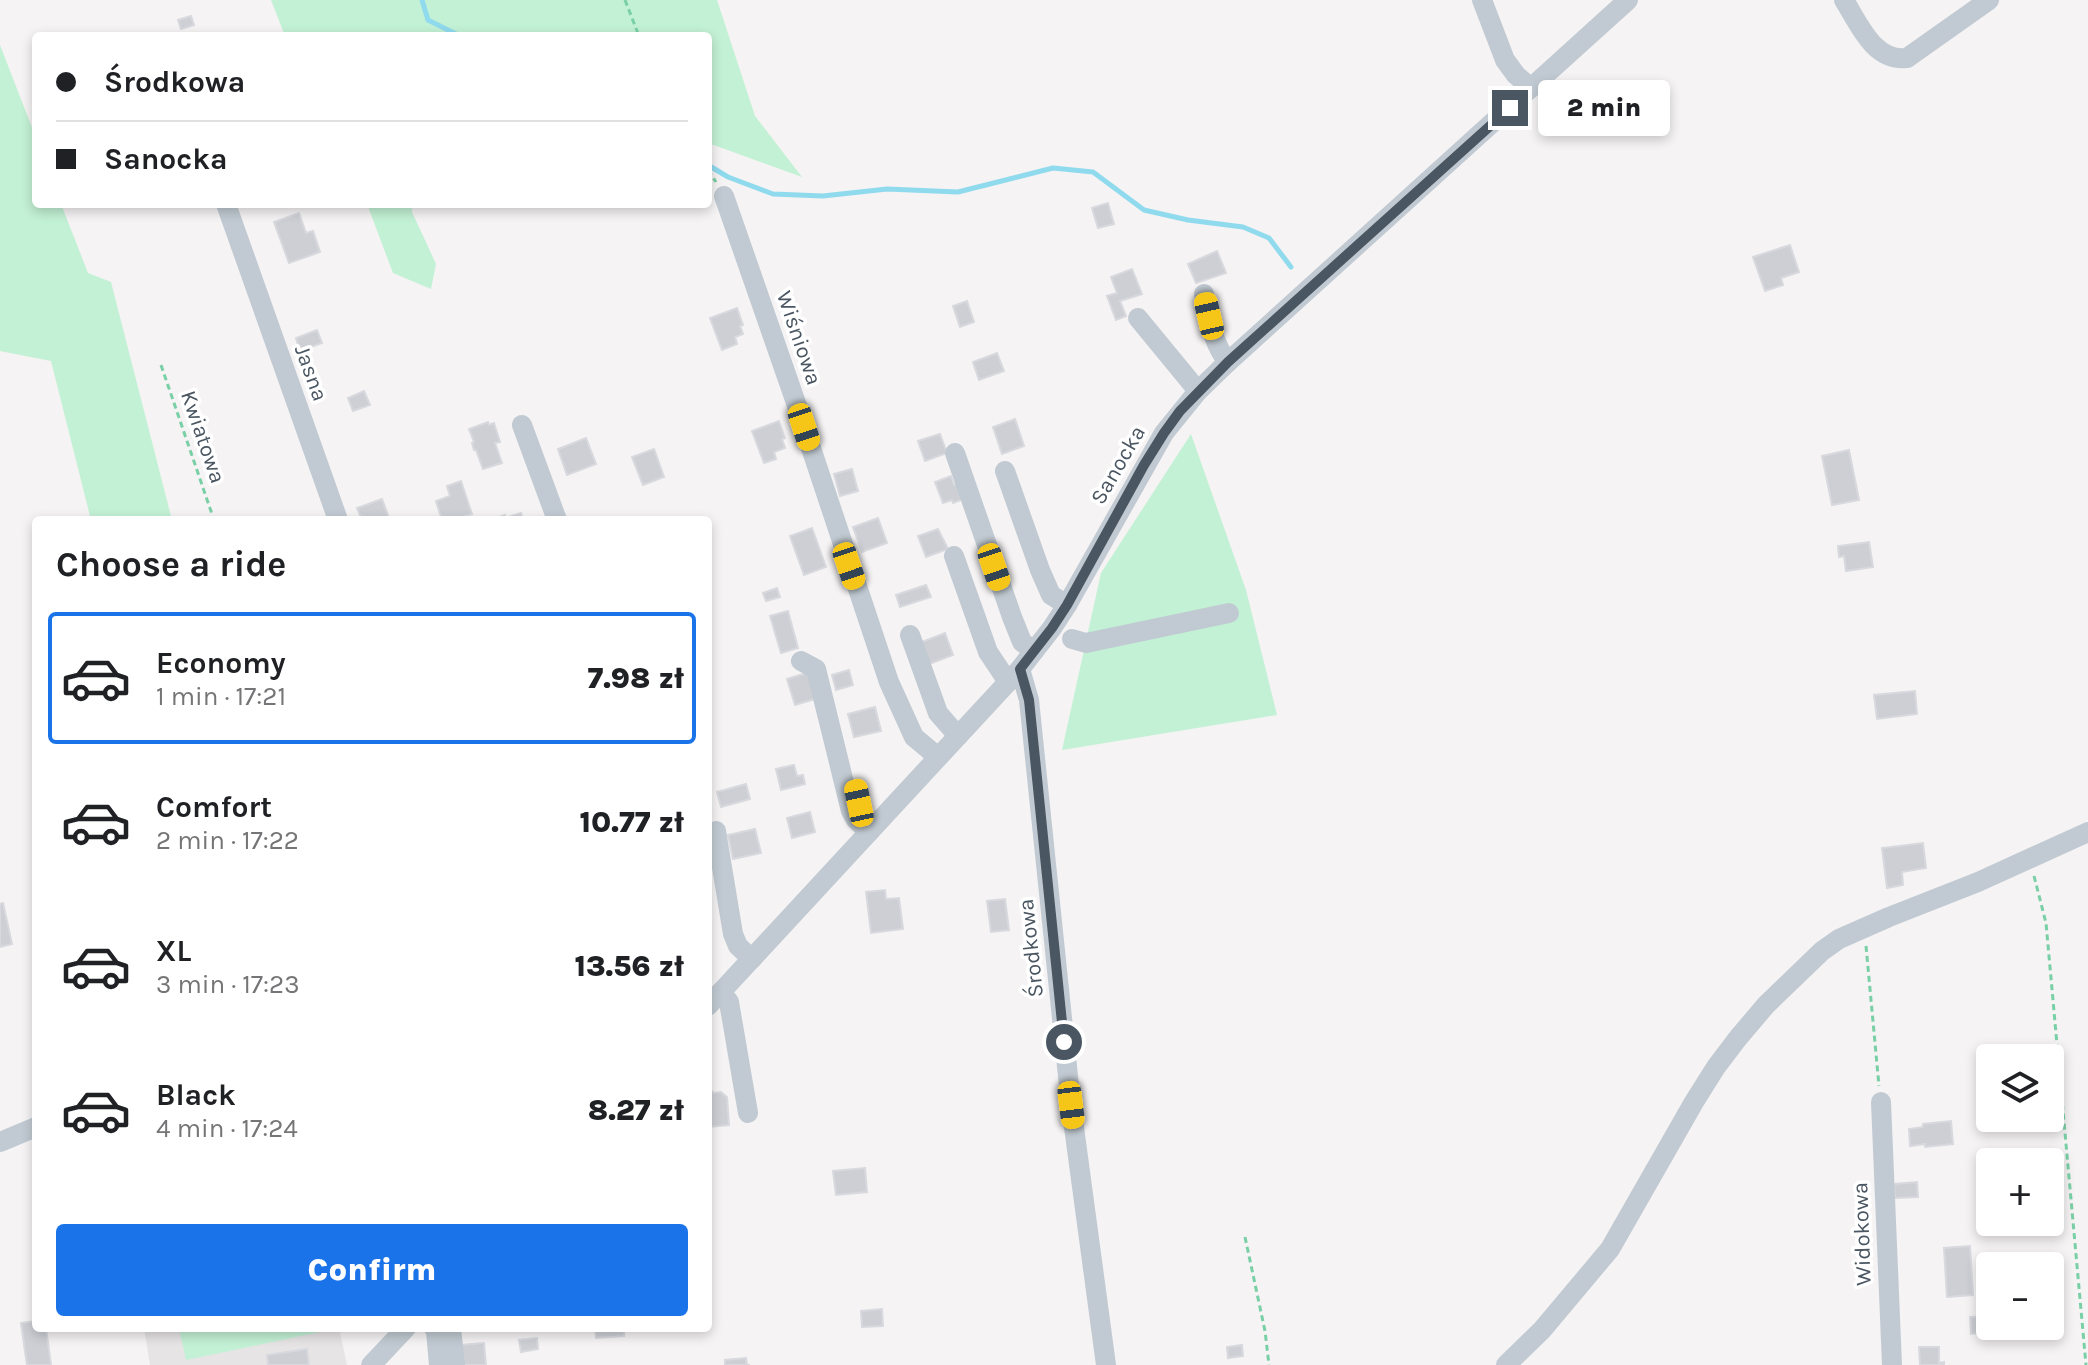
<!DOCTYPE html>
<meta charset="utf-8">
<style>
body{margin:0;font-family:Karla,sans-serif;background:#f6f6f6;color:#202124;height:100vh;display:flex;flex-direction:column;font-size:30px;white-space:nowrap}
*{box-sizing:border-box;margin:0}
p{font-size:26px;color:#757577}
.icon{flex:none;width:44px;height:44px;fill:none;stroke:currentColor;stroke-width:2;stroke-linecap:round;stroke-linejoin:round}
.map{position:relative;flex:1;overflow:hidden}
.sheet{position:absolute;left:32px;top:516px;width:680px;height:816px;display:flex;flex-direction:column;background:#fff;border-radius:8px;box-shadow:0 4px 12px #0003}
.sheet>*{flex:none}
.hud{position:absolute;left:32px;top:32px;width:680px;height:176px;border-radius:8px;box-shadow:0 4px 12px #0003;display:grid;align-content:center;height:176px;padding:0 24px;background:#fff}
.controls{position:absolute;left:1976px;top:1044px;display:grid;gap:16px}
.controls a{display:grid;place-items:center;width:88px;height:88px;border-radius:8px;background:#fff;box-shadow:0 4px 12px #0003;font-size:40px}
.end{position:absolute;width:36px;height:36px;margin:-18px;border:10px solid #4a5661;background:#fff;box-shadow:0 0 0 4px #fff}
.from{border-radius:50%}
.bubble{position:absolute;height:56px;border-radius:8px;background:#fff;box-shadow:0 4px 12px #0003;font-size:26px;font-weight:800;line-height:56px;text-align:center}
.car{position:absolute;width:24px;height:48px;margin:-24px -12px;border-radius:10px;box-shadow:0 0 6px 2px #0007;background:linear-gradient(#f5c518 24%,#345 0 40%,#f5c518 0 76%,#345 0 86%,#f5c518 0)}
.hud b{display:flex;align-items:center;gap:28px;height:76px;font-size:30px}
.hud b+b{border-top:2px solid #e0e0e0}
.hud i{width:20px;height:20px;background:#202124}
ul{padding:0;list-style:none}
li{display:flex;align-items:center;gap:24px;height:132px;margin:0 16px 12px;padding:0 8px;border:4px solid transparent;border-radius:8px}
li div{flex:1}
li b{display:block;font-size:30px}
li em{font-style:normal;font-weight:800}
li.active{border-color:#1a73e8}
li>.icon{width:72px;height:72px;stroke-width:1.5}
h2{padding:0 24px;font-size:36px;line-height:96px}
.primary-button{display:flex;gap:16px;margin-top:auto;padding:16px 24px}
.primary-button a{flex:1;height:92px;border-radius:8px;background:#1a73e8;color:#fff;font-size:32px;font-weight:800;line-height:92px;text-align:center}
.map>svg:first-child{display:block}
.education{fill:#e6e4e5}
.green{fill:#c3f1d5}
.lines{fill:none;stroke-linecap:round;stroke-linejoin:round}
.stream{stroke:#90daee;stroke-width:5}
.building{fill:#cdcfd5;stroke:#d7d9de;stroke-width:2}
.path{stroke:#7ad0a6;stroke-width:3;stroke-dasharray:6 4;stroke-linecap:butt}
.minor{stroke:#c1cad2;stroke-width:20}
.route{stroke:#4a5661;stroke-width:10}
.labels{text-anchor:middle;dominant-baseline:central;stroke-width:7;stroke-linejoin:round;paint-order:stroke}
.street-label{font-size:22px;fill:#4a5661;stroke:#fff}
</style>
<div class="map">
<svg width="2088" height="1365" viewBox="0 0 2088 1365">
<rect width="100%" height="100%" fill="#f5f3f3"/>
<!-- education -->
<path class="education" d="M 144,1328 L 339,1328 L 347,1365 L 150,1365 Z"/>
<!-- green -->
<g class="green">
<path d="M 271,0 L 717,0 L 755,116 L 802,177 L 708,143 L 708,36 L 285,36 Z"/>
<path d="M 0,45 L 36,138 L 36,204 L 61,204 L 88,273 L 111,282 L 172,520 L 91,520 L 51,361 L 0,351 Z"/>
<path d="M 367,204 L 412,204 L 412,212 L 436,264 L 431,289 L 393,273 Z"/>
<path d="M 1191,434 L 1246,590 L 1277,715 L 1062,750 L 1101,573 Z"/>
<path d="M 179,1328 L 324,1328 L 325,1331 L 186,1360 Z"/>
</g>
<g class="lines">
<!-- stream -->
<g class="stream">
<path d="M 422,0 L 428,20 L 460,36"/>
<path d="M 708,165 L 728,177 L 773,194 L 823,196 L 887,189 L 958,192 L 1053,168 L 1093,172 L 1144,210 L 1188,220 L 1243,227 L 1269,238 L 1291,267"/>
</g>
</g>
<!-- building -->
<g class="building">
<path d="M 191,16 L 194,25 L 181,29 L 178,20 Z"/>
<path d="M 1108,203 L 1114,224 L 1098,228 L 1092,208 Z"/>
<path d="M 299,213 L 306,233 L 313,231 L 320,252 L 289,263 L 274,222 Z"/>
<path d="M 1790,245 L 1799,272 L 1781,278 L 1783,285 L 1765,291 L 1753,257 Z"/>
<path d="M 1217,251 L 1226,273 L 1196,283 L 1188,264 Z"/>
<path d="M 1132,269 L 1142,294 L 1120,301 L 1126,316 L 1116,320 L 1107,296 L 1117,293 L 1111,277 Z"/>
<path d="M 967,301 L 974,322 L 960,327 L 953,306 Z"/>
<path d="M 737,308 L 743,325 L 740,326 L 743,334 L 735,337 L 737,344 L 722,350 L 710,318 Z"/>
<path d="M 317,330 L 322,343 L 300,351 L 296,338 Z"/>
<path d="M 997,353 L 1004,371 L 979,380 L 973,362 Z"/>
<path d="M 364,391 L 370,405 L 353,411 L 348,398 Z"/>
<path d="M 1015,419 L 1024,446 L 1002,454 L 993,427 Z"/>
<path d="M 779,421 L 785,438 L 782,439 L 785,448 L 774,452 L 776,459 L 764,463 L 752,431 Z"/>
<path d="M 488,422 L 489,425 L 494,423 L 500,442 L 495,443 L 502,463 L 483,469 L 476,450 L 474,450 L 472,443 L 474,442 L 469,429 Z"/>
<path d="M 940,434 L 947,453 L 925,461 L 918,441 Z"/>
<path d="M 586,438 L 596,464 L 567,475 L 558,449 Z"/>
<path d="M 654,449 L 664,477 L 643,485 L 632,457 Z"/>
<path d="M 1849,450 L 1859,500 L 1832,505 L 1822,456 Z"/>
<path d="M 852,469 L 858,491 L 840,496 L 834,474 Z"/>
<path d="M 951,476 L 954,485 L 958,483 L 964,499 L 953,503 L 952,500 L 943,503 L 935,482 Z"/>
<path d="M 461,481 L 472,514 L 465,516 L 466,520 L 442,520 L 436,501 L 450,496 L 447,486 Z"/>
<path d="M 382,499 L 389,518 L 384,520 L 362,520 L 357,508 Z"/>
<path d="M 521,513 L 523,520 L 497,520 L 496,518 L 505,515 L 505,518 Z"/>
<path d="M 878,518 L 887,543 L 862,552 L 853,527 Z"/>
<path d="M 812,528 L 826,567 L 804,575 L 790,536 Z"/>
<path d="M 938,529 L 948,549 L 926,557 L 918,536 Z"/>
<path d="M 1869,542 L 1873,567 L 1846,571 L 1844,556 L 1839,557 L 1838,546 Z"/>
<path d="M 926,585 L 931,597 L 900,607 L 896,595 Z"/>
<path d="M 777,588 L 780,597 L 766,601 L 763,593 Z"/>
<path d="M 788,611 L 798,648 L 781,653 L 770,616 Z"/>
<path d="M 945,633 L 953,655 L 927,665 L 919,643 Z"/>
<path d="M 849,670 L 853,685 L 836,690 L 832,675 Z"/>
<path d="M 810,672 L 818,698 L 795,705 L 787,679 Z"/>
<path d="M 1915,691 L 1917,714 L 1877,719 L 1874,695 Z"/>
<path d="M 875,707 L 881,731 L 854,737 L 848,714 Z"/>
<path d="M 794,765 L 797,776 L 803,775 L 805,784 L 781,790 L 776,769 Z"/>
<path d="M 746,784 L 750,799 L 721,807 L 717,792 Z"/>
<path d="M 810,812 L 815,832 L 792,838 L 787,818 Z"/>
<path d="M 755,829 L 761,853 L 733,859 L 728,835 Z"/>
<path d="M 1923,843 L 1926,868 L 1902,872 L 1903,885 L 1887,888 L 1882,848 Z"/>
<path d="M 885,890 L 886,899 L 899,898 L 903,929 L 871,933 L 866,892 Z"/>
<path d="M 1005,899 L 1009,930 L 991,932 L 987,901 Z"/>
<path d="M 3,903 L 12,944 L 0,947 L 0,904 Z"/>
<path d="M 710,1089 L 714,1093 L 721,1092 L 727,1097 L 729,1125 L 708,1127 L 708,1090 Z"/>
<path d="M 1951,1121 L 1953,1144 L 1925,1147 L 1925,1144 L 1910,1146 L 1909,1129 L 1923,1127 L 1923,1124 Z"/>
<path d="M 865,1168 L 867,1192 L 836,1195 L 833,1171 Z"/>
<path d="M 1917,1182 L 1918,1197 L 1895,1198 L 1894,1184 Z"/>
<path d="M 1970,1246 L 1973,1295 L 1947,1297 L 1944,1248 Z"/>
<path d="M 882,1309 L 883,1326 L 862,1327 L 861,1311 Z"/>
<path d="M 1990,1316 L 1992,1332 L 1971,1334 L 1970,1317 Z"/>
<path d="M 36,1321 L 36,1328 L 46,1328 L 51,1365 L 27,1365 L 21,1323 Z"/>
<path d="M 595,1328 L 624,1328 L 624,1336 L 596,1338 Z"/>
<path d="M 537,1338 L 538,1349 L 521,1352 L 519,1340 Z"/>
<path d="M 484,1343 L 486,1365 L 462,1365 L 461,1345 Z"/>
<path d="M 1242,1345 L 1243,1356 L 1228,1358 L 1227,1347 Z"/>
<path d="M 1919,1347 L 1939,1347 L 1939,1363 L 1944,1362 L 1944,1365 L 1920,1365 Z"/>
<path d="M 307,1349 L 309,1365 L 268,1365 L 267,1355 Z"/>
<path d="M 746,1358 L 747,1365 L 750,1365 L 725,1365 L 725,1360 Z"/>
</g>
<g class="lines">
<!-- path -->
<g class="path">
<path d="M 625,0 L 639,36"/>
<path d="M 708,170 L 716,182"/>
<path d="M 161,365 L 214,520"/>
<path d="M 2034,876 L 2046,923 L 2086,1365"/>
<path d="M 1866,946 L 1879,1086"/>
<path d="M 1245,1237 L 1265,1331 L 1269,1365"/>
</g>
<!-- minor -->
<g class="minor">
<path d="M 1482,0 L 1505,60 L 1516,75 L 1531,88"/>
<path d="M 1844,0 C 1859,24 1874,62 1907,58 L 1989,0"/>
<path d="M 724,196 L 795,400 L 889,682 L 914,737 L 938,757"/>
<path d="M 226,204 L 338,520"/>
<path d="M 1204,294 C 1209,317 1212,343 1228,362"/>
<path d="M 1138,318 L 1198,391"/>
<path d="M 522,425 L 557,520"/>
<path d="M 955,453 L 1012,617 L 1022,642 L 1034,651"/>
<path d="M 1005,471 L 1040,570 L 1051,595 L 1067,605"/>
<path d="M 954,556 L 988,652 L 1008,682"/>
<path d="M 910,635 L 938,713 L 958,736"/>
<path d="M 1072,639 L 1086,643 L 1229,613"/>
<path d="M 801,661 L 816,669 L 851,811 L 856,820 L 869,832"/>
<path d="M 1020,669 L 1029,700 L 1071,1105 L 1106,1365"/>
<path d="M 716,831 L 733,934 L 738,946 L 752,959"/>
<path d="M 721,992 L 729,1002 L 748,1113"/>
<path d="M 708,1006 L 1020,669 L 1052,628 L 1067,605 L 1164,433 L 1198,391 L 1228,362 L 1628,0"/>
<path d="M 1881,1102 L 1892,1365"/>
<path d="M 0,1142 L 36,1127"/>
<path d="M 434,1328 L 436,1331 L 439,1365"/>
<path d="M 451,1328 L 455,1365"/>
<path d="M 371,1365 L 406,1328"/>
<path d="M 1506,1365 L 1542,1330 L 1610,1249 L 1694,1102 L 1716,1067 L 1738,1038 L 1766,1005 L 1822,951 L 1839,939 L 1889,917 L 1978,882 L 2088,832"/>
</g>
</g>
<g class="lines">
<!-- route -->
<path class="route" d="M 1064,1042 L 1029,700 L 1020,669 L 1052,628 L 1067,605 L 1144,465 L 1164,433 L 1180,411 L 1228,362 L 1510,108"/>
</g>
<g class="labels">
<!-- street labels -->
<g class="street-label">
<text transform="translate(799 338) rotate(71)">Wiśniowa</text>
<text transform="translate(311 373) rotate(70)">Jasna</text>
<text transform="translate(203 437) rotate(71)">Kwiatowa</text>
<text transform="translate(1118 465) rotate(-60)">Sanocka</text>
<text transform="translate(1031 948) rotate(-96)">Środkowa</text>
<text transform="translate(1862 1234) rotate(-92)">Widokowa</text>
</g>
</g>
</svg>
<div class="controls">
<a><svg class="icon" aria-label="layers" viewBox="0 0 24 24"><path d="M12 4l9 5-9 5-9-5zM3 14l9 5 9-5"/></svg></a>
<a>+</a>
<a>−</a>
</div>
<i class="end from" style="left:1064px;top:1042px"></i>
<i class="end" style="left:1510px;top:108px"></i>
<div class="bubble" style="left:1538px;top:80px;width:132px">2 min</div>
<i class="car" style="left:1209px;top:316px;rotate:347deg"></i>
<i class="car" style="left:804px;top:427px;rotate:162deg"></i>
<i class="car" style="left:849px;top:566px;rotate:161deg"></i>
<i class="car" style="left:994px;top:567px;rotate:161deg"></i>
<i class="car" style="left:859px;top:803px;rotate:348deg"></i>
<i class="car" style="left:1071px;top:1105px;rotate:173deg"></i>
<div class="hud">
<b><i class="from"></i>Środkowa</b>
<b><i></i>Sanocka</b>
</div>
<section class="sheet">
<h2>Choose a ride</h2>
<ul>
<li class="active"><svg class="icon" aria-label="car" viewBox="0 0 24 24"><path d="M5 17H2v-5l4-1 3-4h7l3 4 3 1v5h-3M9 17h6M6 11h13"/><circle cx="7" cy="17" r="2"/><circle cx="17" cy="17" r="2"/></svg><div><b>Economy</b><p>1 min · 17:21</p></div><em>7.98 zł</em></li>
<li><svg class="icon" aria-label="car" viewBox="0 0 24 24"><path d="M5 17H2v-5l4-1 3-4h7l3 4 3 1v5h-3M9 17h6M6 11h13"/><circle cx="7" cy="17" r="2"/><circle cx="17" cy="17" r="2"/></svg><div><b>Comfort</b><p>2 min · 17:22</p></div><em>10.77 zł</em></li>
<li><svg class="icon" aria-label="car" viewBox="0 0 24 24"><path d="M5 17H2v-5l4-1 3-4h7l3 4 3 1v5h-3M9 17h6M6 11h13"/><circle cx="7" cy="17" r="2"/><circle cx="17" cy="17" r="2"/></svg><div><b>XL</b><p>3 min · 17:23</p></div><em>13.56 zł</em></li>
<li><svg class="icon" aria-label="car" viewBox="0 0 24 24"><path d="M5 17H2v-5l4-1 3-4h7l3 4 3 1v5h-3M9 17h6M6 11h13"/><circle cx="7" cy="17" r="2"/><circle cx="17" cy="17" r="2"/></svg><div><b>Black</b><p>4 min · 17:24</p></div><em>8.27 zł</em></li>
</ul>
<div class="primary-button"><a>Confirm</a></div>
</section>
</div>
